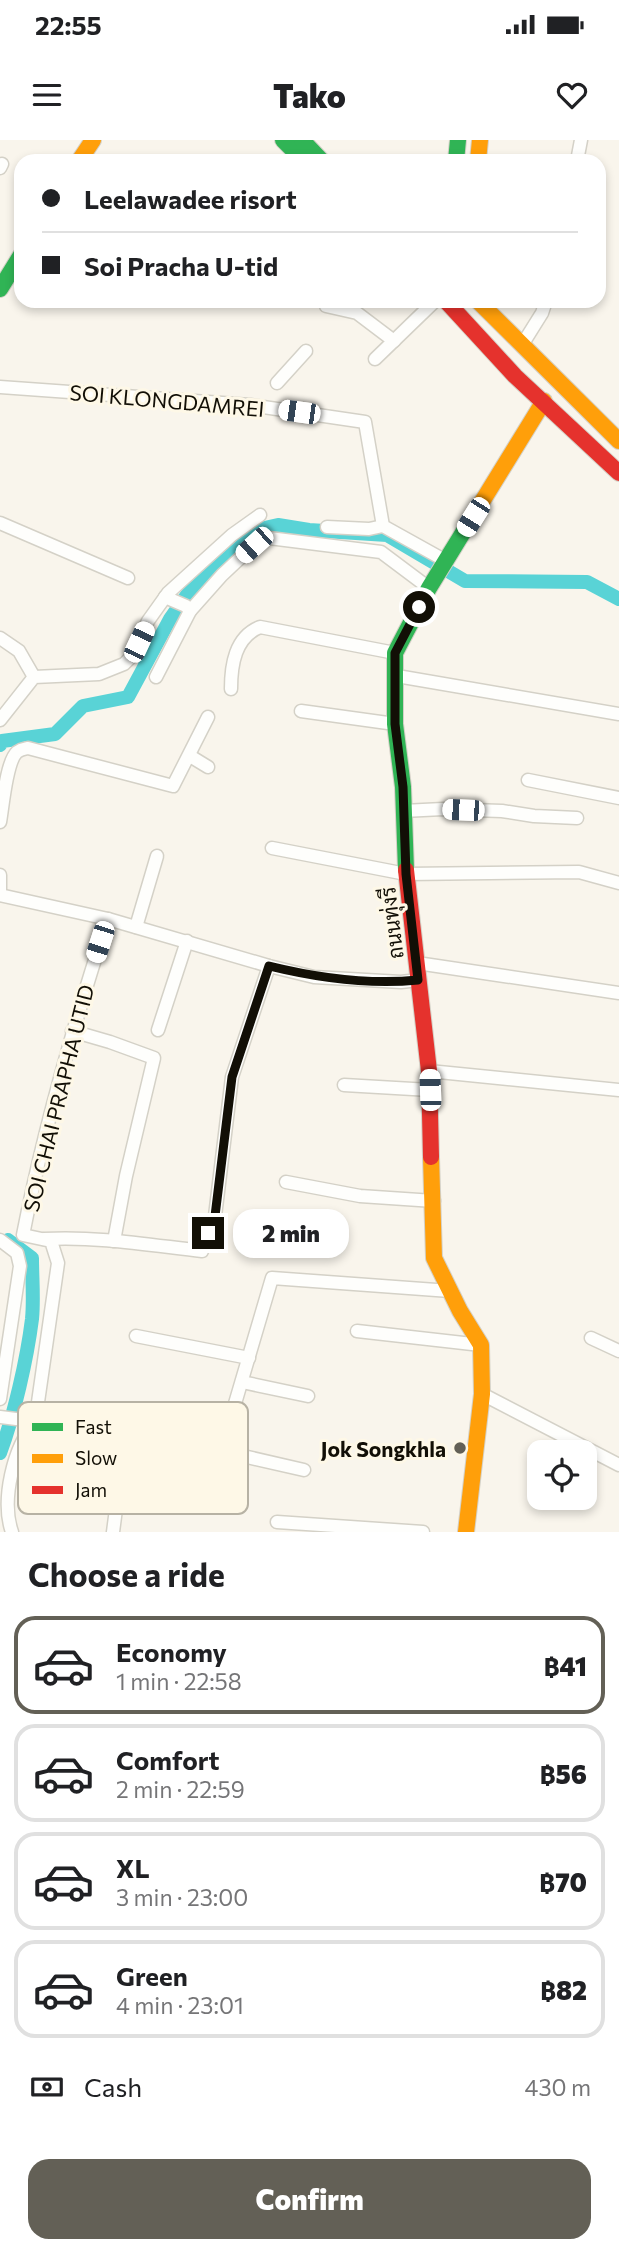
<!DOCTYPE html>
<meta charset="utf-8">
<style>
body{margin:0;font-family:Commissioner,Sarabun,sans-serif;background:#f6f6f6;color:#202124;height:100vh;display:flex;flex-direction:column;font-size:26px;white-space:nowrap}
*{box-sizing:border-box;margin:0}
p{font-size:23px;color:#757577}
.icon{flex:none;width:38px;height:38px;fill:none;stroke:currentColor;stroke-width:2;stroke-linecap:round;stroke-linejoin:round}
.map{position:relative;height:1392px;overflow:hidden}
.sheet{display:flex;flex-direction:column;background:#fff;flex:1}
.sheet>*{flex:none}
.guide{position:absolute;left:14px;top:14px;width:592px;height:154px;border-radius:21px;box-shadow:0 4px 10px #0003;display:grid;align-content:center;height:154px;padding:0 28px;background:#fff}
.fabs{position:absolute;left:527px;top:1300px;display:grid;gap:14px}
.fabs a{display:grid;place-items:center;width:70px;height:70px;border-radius:14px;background:#fff;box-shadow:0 4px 10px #0003;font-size:35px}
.end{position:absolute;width:32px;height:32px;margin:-16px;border:9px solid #120f06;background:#fff;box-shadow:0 0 0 4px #fff}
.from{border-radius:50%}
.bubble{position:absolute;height:49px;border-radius:21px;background:#fff;box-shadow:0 4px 10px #0003;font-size:23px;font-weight:800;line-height:49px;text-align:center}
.car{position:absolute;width:21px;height:42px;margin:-21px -10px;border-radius:9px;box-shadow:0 0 5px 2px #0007;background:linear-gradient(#fff 24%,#345 0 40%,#fff 0 76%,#345 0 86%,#fff 0)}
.guide b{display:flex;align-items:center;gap:24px;height:66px;font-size:26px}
.guide b+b{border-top:2px solid #e0e0e0}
.guide i{width:18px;height:18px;background:#202124}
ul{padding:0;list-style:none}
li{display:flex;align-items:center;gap:21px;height:98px;margin:0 14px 10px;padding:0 14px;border:4px solid #e0e0e0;border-radius:21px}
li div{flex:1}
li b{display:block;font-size:26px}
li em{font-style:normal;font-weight:800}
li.on{border-color:#636056}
li>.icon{width:63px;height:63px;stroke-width:1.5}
h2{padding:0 28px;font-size:32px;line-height:84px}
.pay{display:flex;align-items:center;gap:18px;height:77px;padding:0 28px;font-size:26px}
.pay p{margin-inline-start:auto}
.action{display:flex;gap:14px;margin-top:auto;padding:14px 28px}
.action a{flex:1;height:80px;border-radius:21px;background:#636056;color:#fff;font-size:28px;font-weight:800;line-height:80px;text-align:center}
.status{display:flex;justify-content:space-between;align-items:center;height:49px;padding:0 35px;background:#fff;direction:ltr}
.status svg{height:19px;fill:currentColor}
header{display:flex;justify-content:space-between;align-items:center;height:91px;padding:0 28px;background:#fff;font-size:32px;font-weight:800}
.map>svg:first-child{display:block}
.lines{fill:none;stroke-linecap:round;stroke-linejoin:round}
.canal{stroke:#59d3d6;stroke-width:14}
.street-casing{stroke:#d4d1c7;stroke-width:15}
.fast-casing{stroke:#d4d1c7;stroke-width:18}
.slow-casing{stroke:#d4d1c7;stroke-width:18}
.jam-casing{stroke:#d4d1c7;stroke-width:18}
.street{stroke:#fefefc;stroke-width:12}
.fast{stroke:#30b455;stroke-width:16}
.slow{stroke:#ff9f0a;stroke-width:16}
.jam{stroke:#e5322d;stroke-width:16}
.route{stroke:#120f06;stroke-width:9}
.poi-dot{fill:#636056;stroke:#fef8e7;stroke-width:2.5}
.labels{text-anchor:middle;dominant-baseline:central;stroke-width:6;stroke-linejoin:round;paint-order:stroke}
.street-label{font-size:21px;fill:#120f06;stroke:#fef8e7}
.poi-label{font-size:21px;font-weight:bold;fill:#120f06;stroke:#fef8e7;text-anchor:end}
.key{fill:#fef8e7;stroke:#b7b2a4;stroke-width:2}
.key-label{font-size:19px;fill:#120f06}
</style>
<div class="status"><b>22:55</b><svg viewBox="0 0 49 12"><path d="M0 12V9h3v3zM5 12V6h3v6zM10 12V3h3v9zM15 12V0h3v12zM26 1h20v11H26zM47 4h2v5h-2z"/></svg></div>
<header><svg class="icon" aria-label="menu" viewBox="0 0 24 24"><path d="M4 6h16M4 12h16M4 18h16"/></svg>Tako<svg class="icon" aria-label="heart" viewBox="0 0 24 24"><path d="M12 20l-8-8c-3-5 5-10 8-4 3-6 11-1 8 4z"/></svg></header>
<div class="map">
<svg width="619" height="1392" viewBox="0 0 619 1392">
<rect width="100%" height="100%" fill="#f9f5ec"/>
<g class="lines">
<!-- canal -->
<g class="canal">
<path d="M 0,605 L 2,601 L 55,594 L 83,566 L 128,557 L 170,479 L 189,452 L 260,389 L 278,385 L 309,390 L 387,395 L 465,441 L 587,442 L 619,459"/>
<path d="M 0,1313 C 14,1276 27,1219 32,1179 C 34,1159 32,1138 32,1118 L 8,1100"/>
</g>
<defs>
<g id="street">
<path d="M 577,21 L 581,0"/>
<path d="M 0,28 L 2,24"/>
<path d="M 326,166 L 357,173 L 394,201"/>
<path d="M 522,205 L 542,173 L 546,161"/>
<path d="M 375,219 L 435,161"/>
<path d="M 277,243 L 306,211"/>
<path d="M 0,247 L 250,265 L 365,282 L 383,386 L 446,421"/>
<path d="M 0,383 L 128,438"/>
<path d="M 327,387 L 369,389 L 383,386"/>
<path d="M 165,457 L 186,466 L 190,471"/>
<path d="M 0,498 L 19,511 L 34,537"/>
<path d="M 397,536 L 619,574"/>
<path d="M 156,537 L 190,471 L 222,435 L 254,405 L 269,398 L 381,412 L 429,448"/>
<path d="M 231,549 C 231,525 235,497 260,487 L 395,513"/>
<path d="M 301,571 L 395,584"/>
<path d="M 0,580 L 34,537 L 99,534 L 124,524 L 130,518 L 148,481 L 168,453 L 232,395 L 260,375"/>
<path d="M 190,616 L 208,627"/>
<path d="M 528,640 L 619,658"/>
<path d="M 403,671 L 443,669 L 502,671 L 534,676 L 577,678"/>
<path d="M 0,682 C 3,666 6,622 17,612 C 21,609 23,609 28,608 L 173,646 L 208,577"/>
<path d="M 272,708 L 406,734 L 579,732 L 619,743"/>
<path d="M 0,735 L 0,755"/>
<path d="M 0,755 L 108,779 L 269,826 L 314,837 L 401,842 L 418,840"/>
<path d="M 136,787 L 157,716"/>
<path d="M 417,823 L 619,853"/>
<path d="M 158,890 L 187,801"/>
<path d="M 72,891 L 110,902 L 154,918 L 126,1036 L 114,1101"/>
<path d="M 429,931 L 619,950"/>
<path d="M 344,945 L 430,950"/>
<path d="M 286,1042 L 360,1056 L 434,1061"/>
<path d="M 44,1099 C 97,1096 149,1105 202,1111 L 215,1076 L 232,937 L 269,826"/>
<path d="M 0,1100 L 17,1113 L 20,1126 L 0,1259"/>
<path d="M 357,1191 L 481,1205"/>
<path d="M 136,1196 L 249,1218"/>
<path d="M 591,1198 L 619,1211"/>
<path d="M 242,1242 L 308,1256"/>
<path d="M 482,1254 L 619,1325"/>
<path d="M 0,1277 L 126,1293 L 221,1311 L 272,1138 L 450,1151"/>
<path d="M 35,1283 L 58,1123 L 51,1101 L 23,1095 C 44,987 74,883 108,779"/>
<path d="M 221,1311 L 304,1330"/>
<path d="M 277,1382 L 423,1392"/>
<path d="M 12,1392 C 1,1361 13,1307 35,1283"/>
<path d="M 113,1392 L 126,1293"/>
</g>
<g id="fast">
<path d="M 283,0 L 304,21"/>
<path d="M 302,0 L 322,21"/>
<path d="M 456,21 L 458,0"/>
<path d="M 0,149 L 21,115"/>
<path d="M 406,730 L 403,647 L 395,584 L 395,513 L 429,448 L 472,378"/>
</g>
<g id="slow">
<path d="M 79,21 L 93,0"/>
<path d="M 478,21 L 480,0"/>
<path d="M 478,161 L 619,301"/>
<path d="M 472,378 L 544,261"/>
<path d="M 431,1017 L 434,1118 L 460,1171 L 481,1205 L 482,1254 L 466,1392"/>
</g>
<g id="jam">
<path d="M 446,161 L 515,236 L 619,333"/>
<path d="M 406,730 L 429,931 L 431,1017"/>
</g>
</defs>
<!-- street casing -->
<use href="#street" class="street-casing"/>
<!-- fast casing -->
<use href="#fast" class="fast-casing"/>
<!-- slow casing -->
<use href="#slow" class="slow-casing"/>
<!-- jam casing -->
<use href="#jam" class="jam-casing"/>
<!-- street -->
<use href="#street" class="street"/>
<!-- fast -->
<use href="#fast" class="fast"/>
<!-- slow -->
<use href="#slow" class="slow"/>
<!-- jam -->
<use href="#jam" class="jam"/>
</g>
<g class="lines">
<!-- route -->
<path class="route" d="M 208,1093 L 215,1076 L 232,937 L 269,826 C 318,838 368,845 418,840 L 406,734 L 403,647 L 395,584 L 395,513 L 419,467"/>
</g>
<!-- markers -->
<circle class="poi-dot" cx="460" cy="1308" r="7"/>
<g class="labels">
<!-- street labels -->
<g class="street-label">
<text transform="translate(167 260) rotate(5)">SOI KLONGDAMREI</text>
<text transform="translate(391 783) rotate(-97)">ถนนทุ่งรี</text>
<text transform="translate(58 958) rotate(-76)">SOI CHAI PRAPHA UTID</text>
</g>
<!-- poi labels -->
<g class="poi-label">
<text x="446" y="1308">Jok Songkhla</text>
</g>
</g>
<!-- legend -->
<rect x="18" y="1262" width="230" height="112" rx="10" class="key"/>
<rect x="32" y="1283" width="31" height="8" fill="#30b455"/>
<rect x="32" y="1314" width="31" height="9" fill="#ff9f0a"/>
<rect x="32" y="1346" width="31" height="8" fill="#e5322d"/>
<g class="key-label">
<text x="75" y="1294">Fast</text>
<text x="75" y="1325">Slow</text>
<text x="75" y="1357">Jam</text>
</g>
</svg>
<div class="fabs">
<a><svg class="icon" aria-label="locate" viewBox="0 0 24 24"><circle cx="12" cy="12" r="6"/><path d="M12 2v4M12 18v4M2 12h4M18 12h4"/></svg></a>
</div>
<i class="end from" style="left:419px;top:467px"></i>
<i class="end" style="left:208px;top:1093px"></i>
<div class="bubble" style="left:233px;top:1069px;width:116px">2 min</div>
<i class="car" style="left:299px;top:272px;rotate:278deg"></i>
<i class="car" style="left:473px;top:377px;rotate:212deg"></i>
<i class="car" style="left:254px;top:405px;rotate:228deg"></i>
<i class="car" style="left:139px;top:502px;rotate:25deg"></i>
<i class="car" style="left:463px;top:670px;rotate:272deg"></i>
<i class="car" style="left:100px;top:802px;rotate:198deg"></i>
<i class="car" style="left:430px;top:950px;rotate:358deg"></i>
<div class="guide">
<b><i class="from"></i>Leelawadee risort</b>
<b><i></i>Soi Pracha U-tid</b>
</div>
</div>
<section class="sheet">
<h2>Choose a ride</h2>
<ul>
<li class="on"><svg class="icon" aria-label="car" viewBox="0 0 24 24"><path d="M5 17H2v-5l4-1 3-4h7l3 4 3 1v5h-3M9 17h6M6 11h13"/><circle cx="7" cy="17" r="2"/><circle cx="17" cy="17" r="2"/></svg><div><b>Economy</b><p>1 min · 22:58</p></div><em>฿41</em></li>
<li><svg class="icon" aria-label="car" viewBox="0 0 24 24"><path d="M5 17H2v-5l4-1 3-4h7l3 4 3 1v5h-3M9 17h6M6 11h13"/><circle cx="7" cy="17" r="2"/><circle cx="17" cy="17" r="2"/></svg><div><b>Comfort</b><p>2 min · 22:59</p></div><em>฿56</em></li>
<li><svg class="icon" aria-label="car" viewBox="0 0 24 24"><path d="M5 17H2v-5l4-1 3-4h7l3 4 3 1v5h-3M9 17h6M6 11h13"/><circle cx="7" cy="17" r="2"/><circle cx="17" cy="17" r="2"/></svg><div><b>XL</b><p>3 min · 23:00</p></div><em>฿70</em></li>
<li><svg class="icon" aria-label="car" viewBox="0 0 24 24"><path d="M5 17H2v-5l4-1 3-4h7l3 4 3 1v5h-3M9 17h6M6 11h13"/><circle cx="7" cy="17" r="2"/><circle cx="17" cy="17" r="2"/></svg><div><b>Green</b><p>4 min · 23:01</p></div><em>฿82</em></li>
</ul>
<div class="pay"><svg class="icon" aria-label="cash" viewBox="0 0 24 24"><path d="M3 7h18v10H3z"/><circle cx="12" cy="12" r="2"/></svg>Cash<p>430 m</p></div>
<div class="action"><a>Confirm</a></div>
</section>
